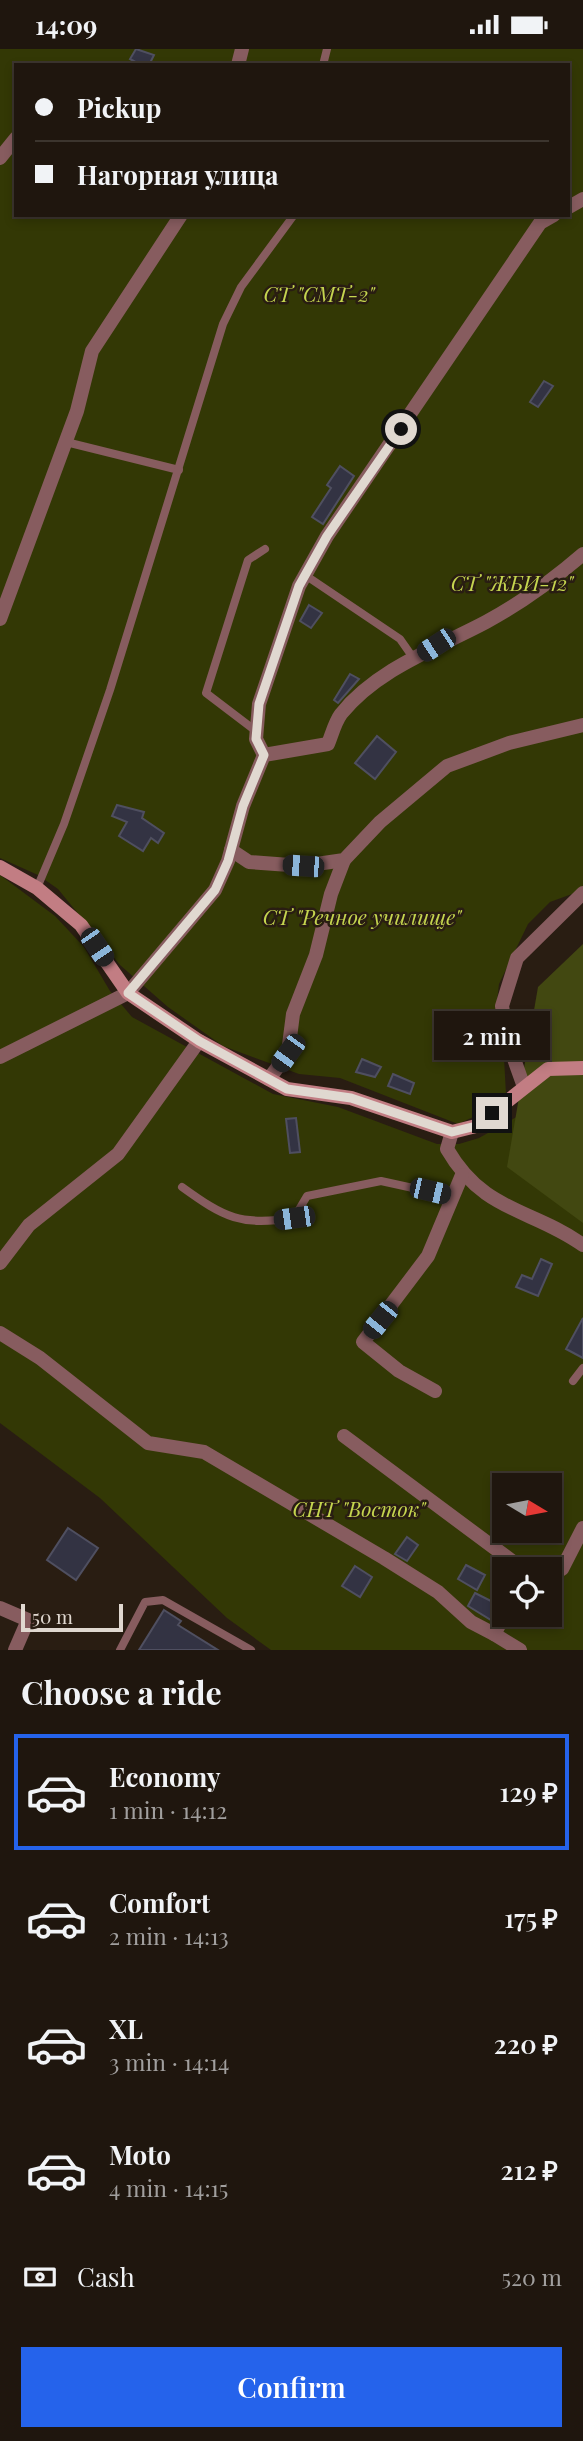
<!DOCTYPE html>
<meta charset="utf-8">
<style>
body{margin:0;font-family:"Playfair Display",serif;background:#2c231c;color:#f1f3f6;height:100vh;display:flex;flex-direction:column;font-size:26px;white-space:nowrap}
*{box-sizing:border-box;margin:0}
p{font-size:23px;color:#a19f9e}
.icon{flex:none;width:38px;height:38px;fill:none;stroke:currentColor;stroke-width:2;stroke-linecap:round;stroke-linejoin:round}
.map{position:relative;height:1601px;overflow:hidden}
.sheet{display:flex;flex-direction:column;background:#1f160e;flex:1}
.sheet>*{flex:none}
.guide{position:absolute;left:14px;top:14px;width:556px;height:154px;border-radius:0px;box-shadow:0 4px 10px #0003,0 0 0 2px #3c352e;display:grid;align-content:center;height:154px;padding:0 21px;background:#1f160e}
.needle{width:46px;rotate:100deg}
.controls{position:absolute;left:492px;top:1424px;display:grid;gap:14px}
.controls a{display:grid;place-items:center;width:70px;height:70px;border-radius:0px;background:#1f160e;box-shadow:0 4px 10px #0003,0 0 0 2px #3c352e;font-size:35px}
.scale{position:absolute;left:21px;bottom:18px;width:102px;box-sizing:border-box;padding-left:7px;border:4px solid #e0d8d0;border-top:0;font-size:19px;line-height:24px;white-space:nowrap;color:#e0d8d0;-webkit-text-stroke:5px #291d12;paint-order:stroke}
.end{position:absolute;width:32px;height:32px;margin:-16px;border:9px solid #e0d8d0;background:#111;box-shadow:0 0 0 4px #111}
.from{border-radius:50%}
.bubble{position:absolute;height:49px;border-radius:0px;background:#1f160e;box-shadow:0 4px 10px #0003,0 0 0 2px #3c352e;font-size:23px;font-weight:600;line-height:49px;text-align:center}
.car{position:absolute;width:21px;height:42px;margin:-21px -10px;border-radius:9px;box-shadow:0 0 5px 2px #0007;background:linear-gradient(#222 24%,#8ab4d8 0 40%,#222 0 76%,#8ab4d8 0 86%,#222 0)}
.guide b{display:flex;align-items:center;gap:24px;height:66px;font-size:26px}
.guide b+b{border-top:2px solid #3c352e}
.guide i{width:18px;height:18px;background:#f1f3f6}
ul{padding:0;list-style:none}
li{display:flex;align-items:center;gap:21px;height:116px;margin:0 14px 10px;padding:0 7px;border:4px solid transparent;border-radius:0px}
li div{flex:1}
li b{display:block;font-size:26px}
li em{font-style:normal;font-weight:600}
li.on{border-color:#2563eb}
li>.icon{width:63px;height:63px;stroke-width:1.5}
h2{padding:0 21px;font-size:32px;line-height:84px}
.pay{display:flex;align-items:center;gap:18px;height:77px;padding:0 21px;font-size:26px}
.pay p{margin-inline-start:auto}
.action{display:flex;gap:14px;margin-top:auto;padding:14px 21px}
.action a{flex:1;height:80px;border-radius:0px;background:#2563eb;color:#fff;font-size:28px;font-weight:600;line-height:80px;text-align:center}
.status{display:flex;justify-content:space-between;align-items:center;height:49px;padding:0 35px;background:#1f160e;direction:ltr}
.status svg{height:19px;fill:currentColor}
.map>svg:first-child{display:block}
.green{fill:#333805;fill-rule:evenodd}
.forest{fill:#424811}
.building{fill:#333343;stroke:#4f4f60;stroke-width:2}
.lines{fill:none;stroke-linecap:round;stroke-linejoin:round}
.lane{stroke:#875c5f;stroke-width:8}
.street{stroke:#875c5f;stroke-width:14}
.secondary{stroke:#c27d83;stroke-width:14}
.route{stroke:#e0d8d0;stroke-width:9}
.labels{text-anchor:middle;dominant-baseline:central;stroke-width:5;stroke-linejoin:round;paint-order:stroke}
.park-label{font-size:21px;font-style:italic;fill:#c5d54f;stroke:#291d12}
</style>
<div class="status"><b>14:09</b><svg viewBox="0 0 49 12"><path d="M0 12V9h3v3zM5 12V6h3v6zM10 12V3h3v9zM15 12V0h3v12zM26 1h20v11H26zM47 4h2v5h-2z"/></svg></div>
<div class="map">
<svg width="583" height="1601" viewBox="0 0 583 1601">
<rect width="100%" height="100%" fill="#291d12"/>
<!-- green -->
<g class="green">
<path d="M 0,0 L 583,0 L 583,841 L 550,853 L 528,875 L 499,935 L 496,960 L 504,1009 L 506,1045 L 484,1063 L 458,1075 L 340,1029 L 299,1025 L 223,997 L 168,958 L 120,916 L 58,840 L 38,826 L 0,809 ZM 16,16 L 569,16 L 569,166 L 16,166 Z"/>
<path d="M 0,826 L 55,867 L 84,898 L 110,942 L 132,968 L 273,1045 L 338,1058 L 437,1095 L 459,1095 L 479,1089 L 552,1048 L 583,1047 L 583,1601 L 271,1601 L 227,1569 L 100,1449 L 0,1374 ZM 504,1437 L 550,1437 L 550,1482 L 504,1482 ZM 504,1521 L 550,1521 L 550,1566 L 504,1566 Z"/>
</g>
<!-- forest -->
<path class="forest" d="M 583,895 L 583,1174 L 507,1118 L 538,938 Z"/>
<!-- building -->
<g class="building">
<path d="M 136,0 L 154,6 L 149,16 L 141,16 L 130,10 Z"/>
<path d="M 544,332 L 553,337 L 538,358 L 530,353 Z"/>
<path d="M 340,417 L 354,427 L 323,475 L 312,468 L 331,439 L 327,436 Z"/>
<path d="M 309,556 L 322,564 L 311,579 L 300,572 Z"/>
<path d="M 350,625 L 359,630 L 338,654 L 334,651 Z"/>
<path d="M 377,687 L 396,703 L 375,730 L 355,714 Z"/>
<path d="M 117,756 L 144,763 L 142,769 L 164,784 L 158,794 L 151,789 L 143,802 L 119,787 L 127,773 L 112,767 Z"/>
<path d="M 362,1010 L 381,1018 L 375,1028 L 356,1023 Z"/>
<path d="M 393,1025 L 414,1034 L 410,1045 L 388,1037 Z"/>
<path d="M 296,1069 L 300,1103 L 290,1104 L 286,1070 Z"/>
<path d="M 541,1210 L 552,1215 L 538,1247 L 516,1238 L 522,1226 L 532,1230 Z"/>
<path d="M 583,1269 L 583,1309 L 566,1300 Z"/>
<path d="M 68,1479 L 98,1499 L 76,1531 L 47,1511 Z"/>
<path d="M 407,1488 L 418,1496 L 407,1512 L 395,1505 Z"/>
<path d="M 466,1516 L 485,1526 L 477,1541 L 458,1530 Z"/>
<path d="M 355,1517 L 372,1528 L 360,1548 L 342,1537 Z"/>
<path d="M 475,1544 L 499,1556 L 491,1571 L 468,1557 Z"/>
<path d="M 164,1561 L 181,1572 L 178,1576 L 218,1601 L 139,1601 Z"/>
</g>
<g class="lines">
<!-- lane -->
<g class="lane">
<path d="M 323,16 L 327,0"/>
<path d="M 66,393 L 179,421"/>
<path d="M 305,526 L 400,590 L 414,610"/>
<path d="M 256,682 L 206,644 L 248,511 L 265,500"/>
<path d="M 37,839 L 64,775 L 110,641 L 223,275 L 241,238 L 294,166"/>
<path d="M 182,1138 C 225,1169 240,1177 294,1169 L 307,1147 L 381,1132 L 454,1148"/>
<path d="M 573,1332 L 583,1319"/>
<path d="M 120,1601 L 145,1553 L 163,1551 L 251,1601"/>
</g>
<!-- street -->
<g class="street">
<path d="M 238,16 L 242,0"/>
<path d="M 0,109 L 16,89"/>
<path d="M 569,158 L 583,150"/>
<path d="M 0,570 L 77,362 L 92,302 L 181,166"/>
<path d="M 264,706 L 256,690 L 259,655 L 299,537 L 327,487 L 540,174 L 554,166"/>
<path d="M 231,801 L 249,813 L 303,817 L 344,811 L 380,773 L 447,717 L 509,694 L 583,676"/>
<path d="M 0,1008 L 128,944 L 215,841 L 228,812 L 243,757 L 264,706 L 328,695 C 332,685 335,673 341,665 C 377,620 437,599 486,573 C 521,554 553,531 583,505"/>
<path d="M 269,1030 L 288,1004 L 293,965 L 316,906 L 331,845 L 344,811"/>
<path d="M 524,1038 L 508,993 L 502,957 L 517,909 L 583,844"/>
<path d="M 452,1083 L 447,1100 C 484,1164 531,1159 583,1196"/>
<path d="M 0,1214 L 29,1176 L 118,1105 L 199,992"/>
<path d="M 0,1284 L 40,1309 L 148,1394 L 204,1403 L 384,1509 L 438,1543 L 471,1573 L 494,1585"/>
<path d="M 435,1342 L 399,1322 L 363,1293 L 428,1207 L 462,1126"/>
<path d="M 344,1387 L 524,1521"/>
<path d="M 550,1524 L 562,1520 L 583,1479"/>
<path d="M 0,1559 L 28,1571 L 15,1601"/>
<path d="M 505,1566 L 494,1585 L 520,1601"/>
</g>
<!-- secondary -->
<path class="secondary" d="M 0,818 L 37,839 L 81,876 L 128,944 L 199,992 L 287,1040 L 351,1049 L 452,1083 L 476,1077 L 548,1020 L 583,1019"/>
</g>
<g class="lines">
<!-- route -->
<path class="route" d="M 401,380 L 327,487 L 299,537 L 259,655 L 256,690 L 264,706 L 243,757 L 228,812 L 215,841 L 128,944 L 199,992 L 287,1040 L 351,1049 L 452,1083 L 476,1077 L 492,1064"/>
</g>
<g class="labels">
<!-- park labels -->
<g class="park-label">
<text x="319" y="244">СТ "СМТ-2"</text>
<text x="512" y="533">СТ "ЖБИ-12"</text>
<text x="362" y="867">СТ "Речное училище"</text>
<text x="359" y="1459">СНТ "Восток"</text>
</g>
</g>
</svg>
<div class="controls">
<a><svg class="needle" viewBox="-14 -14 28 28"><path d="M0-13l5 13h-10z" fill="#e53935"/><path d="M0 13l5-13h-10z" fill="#a19f9e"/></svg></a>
<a><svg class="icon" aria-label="locate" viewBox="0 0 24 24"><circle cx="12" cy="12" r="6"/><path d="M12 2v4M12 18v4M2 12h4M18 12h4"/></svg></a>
</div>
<div class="scale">50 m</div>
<i class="end from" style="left:401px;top:380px"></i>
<i class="end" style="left:492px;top:1064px"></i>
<div class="bubble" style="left:434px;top:962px;width:116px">2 min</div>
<i class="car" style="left:436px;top:596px;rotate:237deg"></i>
<i class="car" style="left:303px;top:817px;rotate:274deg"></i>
<i class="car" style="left:97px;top:898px;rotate:146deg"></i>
<i class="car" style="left:288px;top:1004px;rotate:216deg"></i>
<i class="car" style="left:430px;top:1142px;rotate:103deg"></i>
<i class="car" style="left:294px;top:1169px;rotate:262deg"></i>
<i class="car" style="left:380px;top:1271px;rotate:219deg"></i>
<div class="guide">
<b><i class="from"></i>Pickup</b>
<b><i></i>Нагорная улица</b>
</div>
</div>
<section class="sheet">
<h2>Choose a ride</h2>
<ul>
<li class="on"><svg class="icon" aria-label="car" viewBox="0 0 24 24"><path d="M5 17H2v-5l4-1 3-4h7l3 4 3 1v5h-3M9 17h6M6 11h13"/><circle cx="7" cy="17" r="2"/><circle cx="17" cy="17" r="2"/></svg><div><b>Economy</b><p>1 min · 14:12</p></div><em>129 ₽</em></li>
<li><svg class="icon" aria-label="car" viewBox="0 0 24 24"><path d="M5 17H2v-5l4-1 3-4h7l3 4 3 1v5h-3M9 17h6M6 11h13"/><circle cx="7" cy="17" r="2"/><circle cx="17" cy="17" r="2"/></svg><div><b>Comfort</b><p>2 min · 14:13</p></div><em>175 ₽</em></li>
<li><svg class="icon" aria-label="car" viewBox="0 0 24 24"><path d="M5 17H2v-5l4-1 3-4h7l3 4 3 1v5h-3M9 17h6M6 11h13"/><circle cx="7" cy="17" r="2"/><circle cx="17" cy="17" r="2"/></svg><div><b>XL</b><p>3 min · 14:14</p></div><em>220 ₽</em></li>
<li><svg class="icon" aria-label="car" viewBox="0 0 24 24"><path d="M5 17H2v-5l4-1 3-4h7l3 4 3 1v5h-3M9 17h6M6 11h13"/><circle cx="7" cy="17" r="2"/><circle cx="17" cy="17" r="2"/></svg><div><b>Moto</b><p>4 min · 14:15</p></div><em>212 ₽</em></li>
</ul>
<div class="pay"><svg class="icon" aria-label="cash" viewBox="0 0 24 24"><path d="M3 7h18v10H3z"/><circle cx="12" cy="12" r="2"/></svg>Cash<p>520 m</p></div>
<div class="action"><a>Confirm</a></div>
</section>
